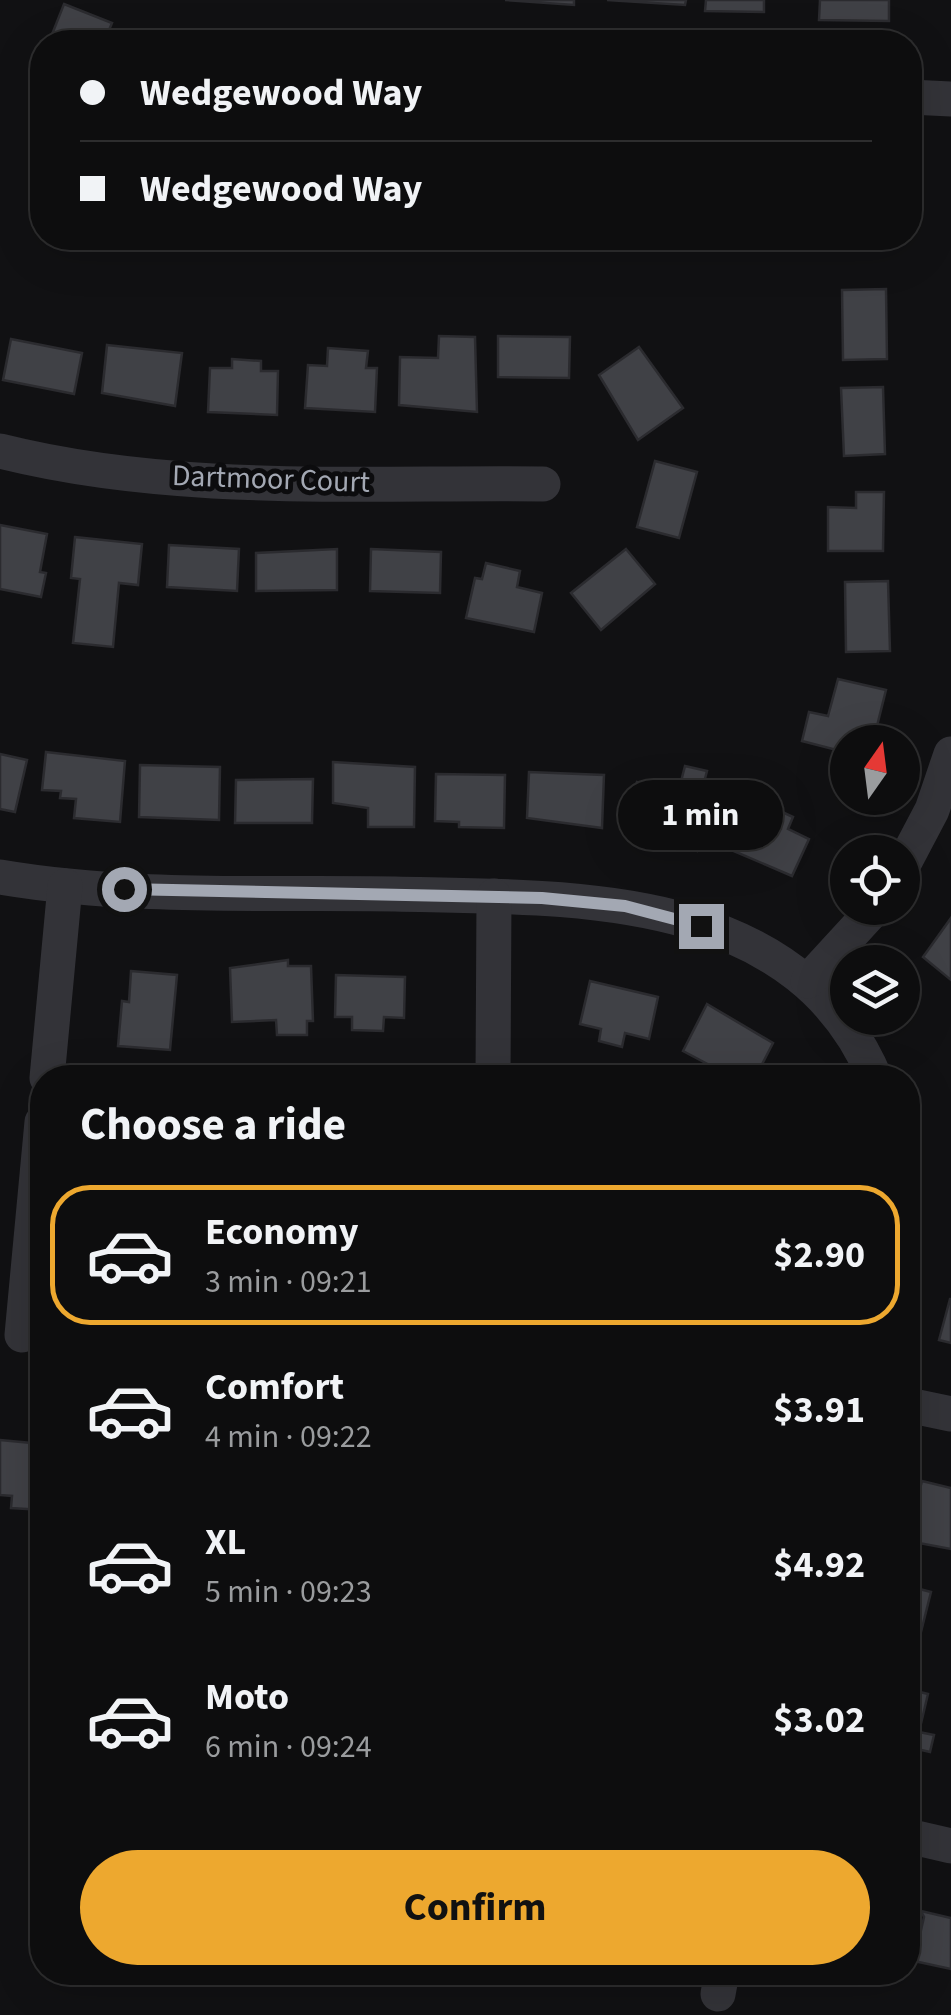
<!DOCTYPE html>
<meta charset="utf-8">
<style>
body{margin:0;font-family:"Source Sans 3",sans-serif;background:#1b1b1c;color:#f1f3f6;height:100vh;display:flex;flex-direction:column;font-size:38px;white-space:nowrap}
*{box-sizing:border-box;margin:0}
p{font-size:32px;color:#9a9c9e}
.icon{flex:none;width:55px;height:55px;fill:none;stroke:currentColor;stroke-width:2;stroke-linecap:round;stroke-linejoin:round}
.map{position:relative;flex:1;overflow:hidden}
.drawer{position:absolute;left:30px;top:1065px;width:890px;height:920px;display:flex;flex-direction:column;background:#0d0d0e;border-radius:40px;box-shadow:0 10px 40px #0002,0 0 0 2px #2d2d2e}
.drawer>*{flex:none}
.hud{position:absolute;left:30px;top:30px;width:892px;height:220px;border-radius:40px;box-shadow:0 10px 40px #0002,0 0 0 2px #2d2d2e;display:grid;align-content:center;height:220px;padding:0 50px;background:#0d0d0e}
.needle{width:65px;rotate:14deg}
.controls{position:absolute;left:830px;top:725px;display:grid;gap:20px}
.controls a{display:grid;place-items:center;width:90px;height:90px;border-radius:50%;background:#0d0d0e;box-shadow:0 10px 40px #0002,0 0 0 2px #2d2d2e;font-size:50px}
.end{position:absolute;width:45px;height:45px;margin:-22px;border:12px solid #a3a8b3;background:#111;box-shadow:0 0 0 5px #111}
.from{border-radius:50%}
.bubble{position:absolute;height:70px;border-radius:35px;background:#0d0d0e;box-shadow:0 10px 40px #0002,0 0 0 2px #2d2d2e;font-size:32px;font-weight:700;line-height:70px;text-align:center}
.hud b{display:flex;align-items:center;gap:35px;height:95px;font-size:38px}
.hud b+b{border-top:2px solid #2d2d2e}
.hud i{width:25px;height:25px;background:#f1f3f6}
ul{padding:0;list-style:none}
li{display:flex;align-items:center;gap:30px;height:140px;margin:0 20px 15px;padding:0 30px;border:5px solid transparent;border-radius:40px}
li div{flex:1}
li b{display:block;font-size:38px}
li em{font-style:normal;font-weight:700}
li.current{border-color:#eda82f}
li>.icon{width:90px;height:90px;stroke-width:1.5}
h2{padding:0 50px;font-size:45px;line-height:120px}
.primary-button{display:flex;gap:20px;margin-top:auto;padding:20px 50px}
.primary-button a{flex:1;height:115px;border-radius:60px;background:#eda82f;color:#111;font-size:40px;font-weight:700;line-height:115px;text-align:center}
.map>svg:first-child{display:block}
.building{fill:#404146;stroke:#2b2b2f;stroke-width:2.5}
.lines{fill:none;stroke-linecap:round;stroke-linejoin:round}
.minor{stroke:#333338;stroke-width:35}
.route{stroke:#a3a8b3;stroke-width:12}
.labels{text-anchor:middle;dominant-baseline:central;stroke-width:10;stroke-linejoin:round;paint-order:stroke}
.street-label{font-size:30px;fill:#a3a8b3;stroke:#0c0c0e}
</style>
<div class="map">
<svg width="951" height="2015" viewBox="0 0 951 2015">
<rect width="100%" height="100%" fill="#111113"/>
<!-- building -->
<g class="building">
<path d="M 505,0 L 574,0 L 574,5 Z"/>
<path d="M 607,0 L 686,0 L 685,5 Z"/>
<path d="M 706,0 L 764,0 L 764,12 L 705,11 Z"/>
<path d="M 820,0 L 889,0 L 889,21 L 819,20 Z"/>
<path d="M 64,4 L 112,23 L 104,42 L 49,42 Z"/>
<path d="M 841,238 L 883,238 L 883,241 L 841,242 Z"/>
<path d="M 886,289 L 887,359 L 843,360 L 842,290 Z"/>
<path d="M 439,336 L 475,337 L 477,412 L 399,405 L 400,357 L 438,358 Z"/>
<path d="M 498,336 L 570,337 L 569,378 L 498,377 Z"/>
<path d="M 11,339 L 82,353 L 74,394 L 3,380 Z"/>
<path d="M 107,345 L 182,353 L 175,406 L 102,393 Z"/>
<path d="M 639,347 L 683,408 L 638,440 L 599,375 Z"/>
<path d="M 328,348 L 368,351 L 366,368 L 377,368 L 375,412 L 305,408 L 308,365 L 327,366 Z"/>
<path d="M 232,359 L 261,361 L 261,371 L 278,371 L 277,415 L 208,412 L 210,368 L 232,368 Z"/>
<path d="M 883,387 L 885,454 L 844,456 L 841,388 Z"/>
<path d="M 655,461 L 697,472 L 679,538 L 637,527 Z"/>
<path d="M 856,492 L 884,492 L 883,551 L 828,551 L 828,507 L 856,508 Z"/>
<path d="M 0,525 L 47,534 L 40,572 L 46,573 L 41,597 L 0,589 Z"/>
<path d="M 75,537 L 142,544 L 138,585 L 119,583 L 113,647 L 73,643 L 80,579 L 71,578 Z"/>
<path d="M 169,545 L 239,549 L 237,591 L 167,587 Z"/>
<path d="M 337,549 L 337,590 L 256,591 L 256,553 Z"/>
<path d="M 371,549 L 441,552 L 440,593 L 370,591 Z"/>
<path d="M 626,549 L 655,584 L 601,630 L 571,593 Z"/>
<path d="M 486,563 L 520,571 L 517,587 L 542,593 L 534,632 L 466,618 L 475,578 L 482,579 Z"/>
<path d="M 888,581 L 890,651 L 846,652 L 845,582 Z"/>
<path d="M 838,679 L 886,690 L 873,742 L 848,742 L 848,753 L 802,741 L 809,712 L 828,716 Z"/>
<path d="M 46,752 L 125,761 L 120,822 L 74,818 L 76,799 L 60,798 L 61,791 L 42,790 Z"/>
<path d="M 0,754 L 27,760 L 15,812 L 0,809 Z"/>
<path d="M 333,762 L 415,767 L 414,827 L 368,827 L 368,808 L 333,803 Z"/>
<path d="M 140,765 L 220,767 L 219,820 L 139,817 Z"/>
<path d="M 685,766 L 707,771 L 700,798 L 709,801 L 697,851 L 626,828 L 637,782 L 678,793 Z"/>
<path d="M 529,772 L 604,775 L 602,828 L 527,818 Z"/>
<path d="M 436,774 L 505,775 L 504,828 L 459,827 L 459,822 L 435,821 Z"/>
<path d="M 313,779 L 312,823 L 235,823 L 236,780 Z"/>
<path d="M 767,805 L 793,817 L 788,829 L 809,839 L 792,876 L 729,849 L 745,811 L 761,818 Z"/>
<path d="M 951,918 L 951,980 L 923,957 Z"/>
<path d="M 288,960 L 288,966 L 311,966 L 313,1021 L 307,1021 L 307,1035 L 277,1035 L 276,1020 L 232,1022 L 230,968 Z"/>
<path d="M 131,971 L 177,975 L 170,1050 L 118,1046 L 122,1001 L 129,1002 Z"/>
<path d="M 336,975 L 405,977 L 404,1018 L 384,1017 L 383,1031 L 352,1030 L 352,1017 L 335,1017 Z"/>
<path d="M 590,981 L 658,997 L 649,1039 L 625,1033 L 622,1047 L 599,1041 L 601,1029 L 580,1024 Z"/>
<path d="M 707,1004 L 773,1043 L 755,1078 L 734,1078 L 683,1051 Z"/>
<path d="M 950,1299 L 951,1299 L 951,1343 L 939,1340 Z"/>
<path d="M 0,1440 L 42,1444 L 42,1510 L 11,1508 L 12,1496 L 0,1495 Z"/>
<path d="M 922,1481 L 951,1488 L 951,1549 L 908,1541 L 908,1510 L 914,1512 Z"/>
<path d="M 908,1586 L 931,1592 L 915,1656 L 908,1654 Z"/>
<path d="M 908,1689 L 928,1694 L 919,1732 L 934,1735 L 930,1752 L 917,1749 L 913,1762 L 908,1760 Z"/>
<path d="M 921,1911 L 951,1918 L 951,1969 L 914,1961 L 924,1917 Z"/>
</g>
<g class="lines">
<!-- minor -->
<g class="minor">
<path d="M 910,97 L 951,99"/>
<path d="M 0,451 C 175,495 364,482 543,484"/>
<path d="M 902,867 L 932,810 L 951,754"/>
<path d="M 0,877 C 129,899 265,892 395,894 C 569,898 795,888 875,1078"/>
<path d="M 808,981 L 875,908"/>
<path d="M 47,1078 L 65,886"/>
<path d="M 493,1078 L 494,896"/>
<path d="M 22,1335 L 42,1122"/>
<path d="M 908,1405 L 951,1414"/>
<path d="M 908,1836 L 951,1846"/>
<path d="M 718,1994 L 722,1972"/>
</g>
</g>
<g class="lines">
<!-- route -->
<path class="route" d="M 124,889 L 542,898 L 625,906 L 701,926"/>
</g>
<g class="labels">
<!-- street labels -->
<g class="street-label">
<text transform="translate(271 479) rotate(2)">Dartmoor Court</text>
</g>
</g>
</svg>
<div class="controls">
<a><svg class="needle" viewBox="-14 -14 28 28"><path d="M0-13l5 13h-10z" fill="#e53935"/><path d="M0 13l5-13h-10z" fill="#9a9c9e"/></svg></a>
<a><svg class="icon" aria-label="locate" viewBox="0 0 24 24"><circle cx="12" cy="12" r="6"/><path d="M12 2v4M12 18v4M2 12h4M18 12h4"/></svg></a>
<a><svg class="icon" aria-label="layers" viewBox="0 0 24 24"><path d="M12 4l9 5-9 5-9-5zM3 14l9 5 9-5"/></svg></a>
</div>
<i class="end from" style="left:124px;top:889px"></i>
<i class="end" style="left:701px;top:926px"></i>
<div class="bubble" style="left:618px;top:780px;width:165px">1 min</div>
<div class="hud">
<b><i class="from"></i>Wedgewood Way</b>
<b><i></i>Wedgewood Way</b>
</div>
<section class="drawer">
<h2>Choose a ride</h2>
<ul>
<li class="current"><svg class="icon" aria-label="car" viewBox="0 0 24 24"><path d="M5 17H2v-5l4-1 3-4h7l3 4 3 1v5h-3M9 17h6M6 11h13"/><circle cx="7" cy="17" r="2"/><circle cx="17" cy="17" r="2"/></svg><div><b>Economy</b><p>3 min · 09:21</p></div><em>$2.90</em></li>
<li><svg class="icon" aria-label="car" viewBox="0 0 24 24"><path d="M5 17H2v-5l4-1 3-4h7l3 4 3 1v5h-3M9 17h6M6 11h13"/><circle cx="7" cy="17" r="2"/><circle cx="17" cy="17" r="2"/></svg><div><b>Comfort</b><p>4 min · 09:22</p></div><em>$3.91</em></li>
<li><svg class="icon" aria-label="car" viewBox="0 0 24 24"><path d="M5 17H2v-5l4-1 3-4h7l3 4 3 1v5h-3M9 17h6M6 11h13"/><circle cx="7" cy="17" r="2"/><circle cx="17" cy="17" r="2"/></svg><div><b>XL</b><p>5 min · 09:23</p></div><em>$4.92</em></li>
<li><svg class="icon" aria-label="car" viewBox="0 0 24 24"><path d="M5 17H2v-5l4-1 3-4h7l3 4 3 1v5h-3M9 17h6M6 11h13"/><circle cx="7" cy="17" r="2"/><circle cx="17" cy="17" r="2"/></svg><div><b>Moto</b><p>6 min · 09:24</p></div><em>$3.02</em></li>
</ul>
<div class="primary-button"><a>Confirm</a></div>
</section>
</div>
